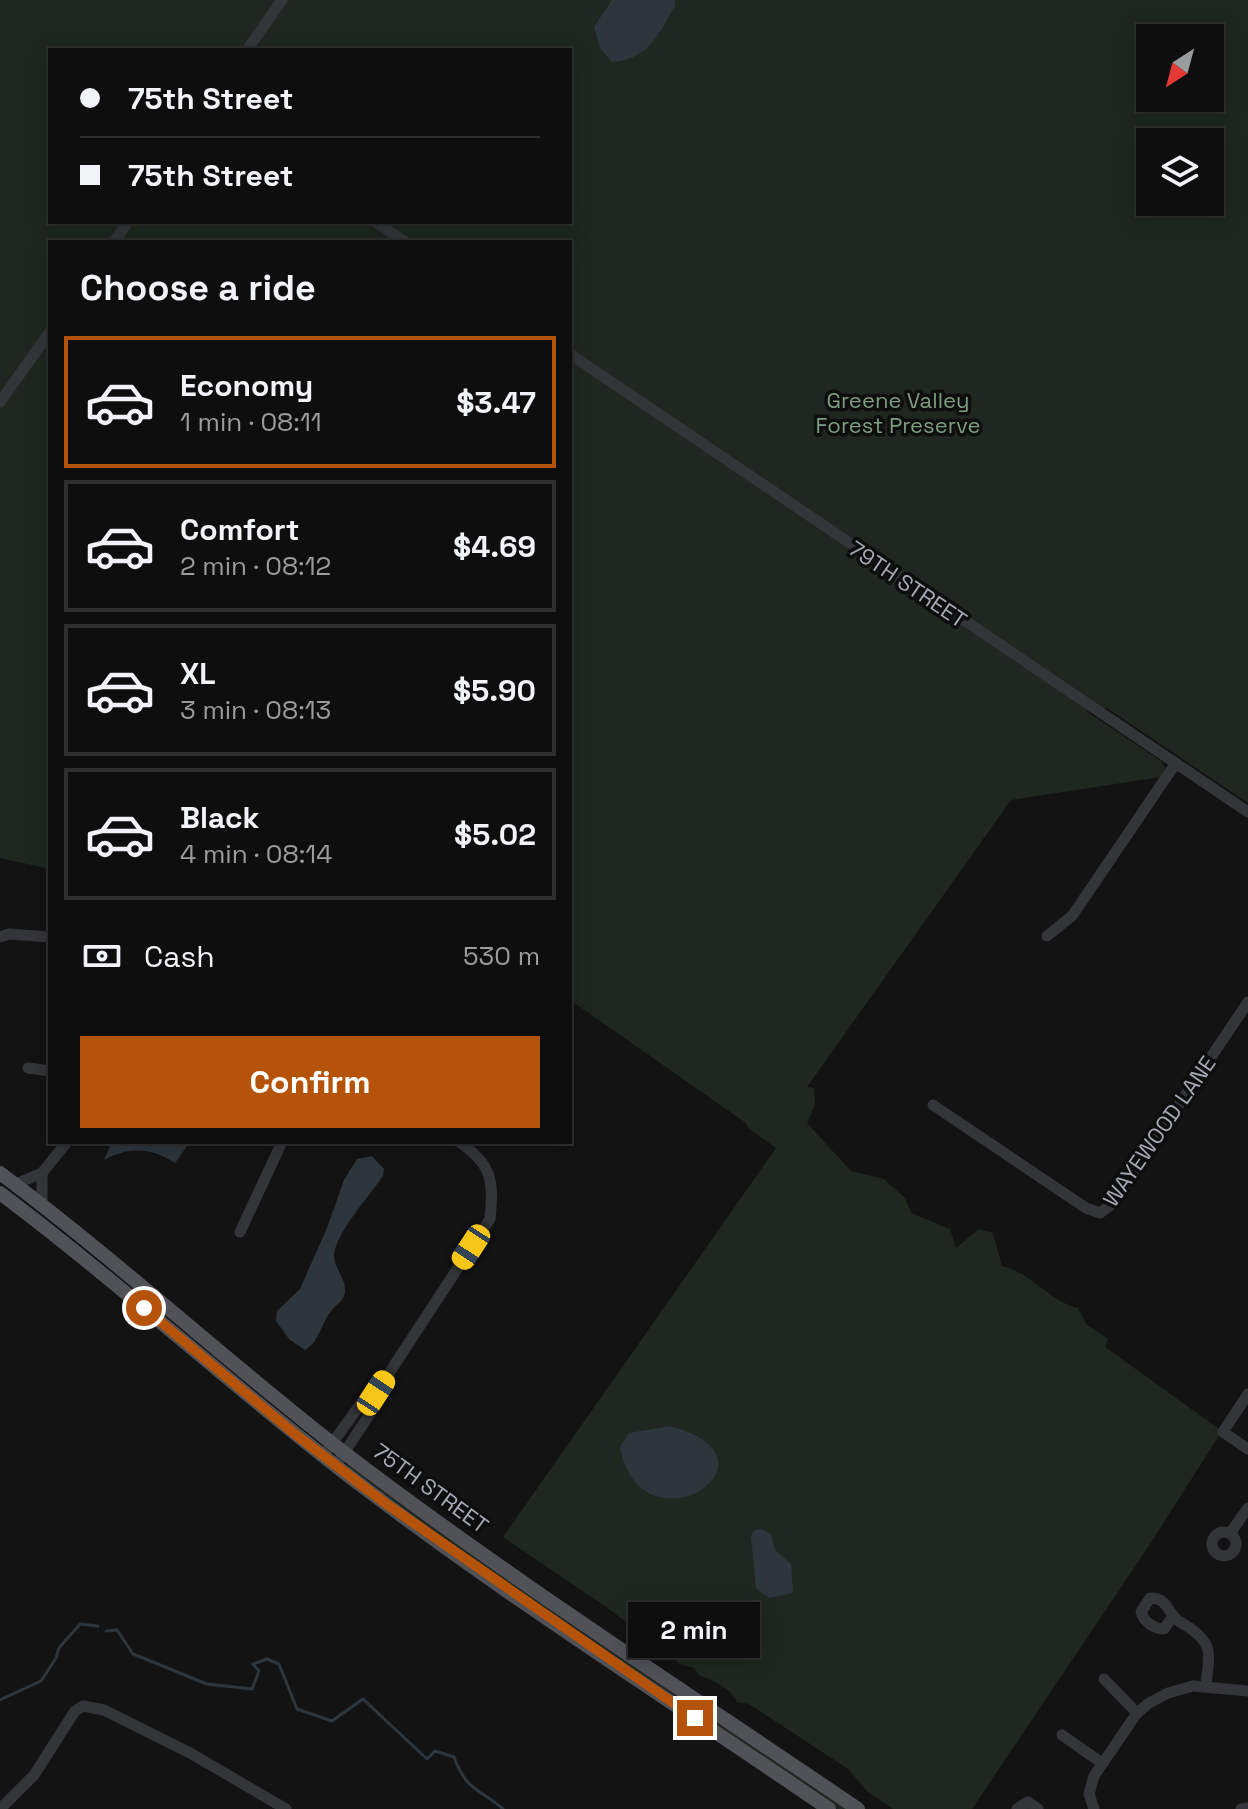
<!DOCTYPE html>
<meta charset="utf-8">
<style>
body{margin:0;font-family:"Space Grotesk",sans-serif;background:#1c1c1d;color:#f1f3f6;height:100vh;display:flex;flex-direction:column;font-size:30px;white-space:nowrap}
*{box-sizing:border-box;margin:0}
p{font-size:26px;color:#9b9c9e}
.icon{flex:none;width:44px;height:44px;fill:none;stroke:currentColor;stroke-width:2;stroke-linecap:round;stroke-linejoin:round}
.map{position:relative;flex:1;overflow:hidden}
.drawer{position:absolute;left:48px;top:240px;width:524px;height:904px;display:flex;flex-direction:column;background:#0e0e0f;border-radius:0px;box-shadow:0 4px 20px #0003,0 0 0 2px #2e2e2f}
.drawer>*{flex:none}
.hud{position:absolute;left:48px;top:48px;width:524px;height:176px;border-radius:0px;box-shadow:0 4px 20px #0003,0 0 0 2px #2e2e2f;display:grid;align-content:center;height:176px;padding:0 32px;background:#0e0e0f}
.needle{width:52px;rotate:216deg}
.controls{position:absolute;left:1136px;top:24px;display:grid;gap:16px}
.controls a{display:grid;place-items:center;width:88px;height:88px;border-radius:0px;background:#0e0e0f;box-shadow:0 4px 20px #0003,0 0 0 2px #2e2e2f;font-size:40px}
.end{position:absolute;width:36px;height:36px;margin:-18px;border:10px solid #b45309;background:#fff;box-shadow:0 0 0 4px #fff}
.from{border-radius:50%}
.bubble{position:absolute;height:56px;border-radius:0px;background:#0e0e0f;box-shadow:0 4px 20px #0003,0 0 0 2px #2e2e2f;font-size:26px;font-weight:600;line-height:56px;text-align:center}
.car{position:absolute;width:24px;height:48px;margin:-24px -12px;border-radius:10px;box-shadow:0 0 6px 2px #0007;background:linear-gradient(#f5c518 24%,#345 0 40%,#f5c518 0 76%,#345 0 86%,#f5c518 0)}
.hud b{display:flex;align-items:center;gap:28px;height:76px;font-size:30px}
.hud b+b{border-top:2px solid #2e2e2f}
.hud i{width:20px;height:20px;background:#f1f3f6}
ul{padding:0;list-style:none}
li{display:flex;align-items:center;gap:24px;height:132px;margin:0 16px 12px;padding:0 16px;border:4px solid #2e2e2f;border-radius:0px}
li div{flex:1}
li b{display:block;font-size:30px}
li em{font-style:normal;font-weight:600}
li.active{border-color:#b45309}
li>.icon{width:72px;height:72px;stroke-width:1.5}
h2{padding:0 32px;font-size:36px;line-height:96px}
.pay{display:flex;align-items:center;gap:20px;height:88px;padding:0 32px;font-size:30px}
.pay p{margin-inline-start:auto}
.cta{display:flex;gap:16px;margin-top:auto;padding:16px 32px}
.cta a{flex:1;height:92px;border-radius:0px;background:#b45309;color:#fff;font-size:32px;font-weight:600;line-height:92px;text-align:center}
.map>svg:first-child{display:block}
.green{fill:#1f2720;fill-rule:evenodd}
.water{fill:#2d363c}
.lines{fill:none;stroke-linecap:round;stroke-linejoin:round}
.stream{stroke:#2d363c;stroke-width:3}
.minor{stroke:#343539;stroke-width:11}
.major{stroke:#505258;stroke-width:14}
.route{stroke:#b45309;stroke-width:10}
.labels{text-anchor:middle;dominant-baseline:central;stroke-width:7;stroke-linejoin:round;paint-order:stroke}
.park-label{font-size:22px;fill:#7d9e7f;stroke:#0e0e0f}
.street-label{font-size:22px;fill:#a5aab4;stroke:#0e0e0f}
</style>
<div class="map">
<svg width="1248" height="1809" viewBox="0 0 1248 1809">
<rect width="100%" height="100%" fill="#131314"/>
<!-- green -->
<g class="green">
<path d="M 0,0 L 1248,0 L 1248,803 L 1107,708 L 1086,711 L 1161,761 L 1165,767 L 1161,777 L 1011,800 L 807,1087 L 814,1088 L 815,1105 L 807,1123 L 851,1171 L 884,1179 L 905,1198 L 911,1213 L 950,1229 L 956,1248 L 979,1229 L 993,1233 L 1002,1266 C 1034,1274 1048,1301 1078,1308 L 1086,1324 L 1108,1339 L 1105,1347 L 1222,1431 L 1150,1544 L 972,1809 L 893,1809 L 868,1792 L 848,1769 L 749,1704 L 737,1702 C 733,1690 712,1679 700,1676 L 694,1668 L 679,1664 L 662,1646 L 635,1634 L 629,1624 L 605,1606 L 503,1537 L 776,1148 L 748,1128 L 746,1123 L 570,1000 L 570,242 L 50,242 L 50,869 L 0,858 ZM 1150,38 L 1210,38 L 1210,98 L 1150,98 ZM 50,50 L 570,50 L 570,222 L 50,222 ZM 1150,142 L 1210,142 L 1210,202 L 1150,202 Z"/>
<path d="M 346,1461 L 848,1809 L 838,1809 L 478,1563 L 349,1468 Z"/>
</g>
<!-- water -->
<g class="water">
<path d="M 612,0 L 675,0 L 675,6 C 659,34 648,60 612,62 L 600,48 L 594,27 Z"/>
<path d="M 112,1142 L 190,1142 L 175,1163 C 151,1147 128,1147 104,1160 Z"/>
<path d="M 372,1156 L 384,1169 L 383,1176 C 367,1199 344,1223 335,1249 C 330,1265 345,1275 345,1290 C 346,1299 337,1304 332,1310 C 321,1322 320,1342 305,1350 L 289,1339 L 276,1321 L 277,1311 L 300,1289 L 327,1228 L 344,1180 L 357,1159 Z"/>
<path d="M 670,1426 C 795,1460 640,1558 620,1447 L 629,1433 Z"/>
<path d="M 762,1529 L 771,1534 L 775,1550 L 791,1564 L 793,1593 L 769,1598 L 756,1588 L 751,1536 L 755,1530 Z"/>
</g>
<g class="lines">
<!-- stream -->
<g class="stream">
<path d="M 106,1631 L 117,1630 L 133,1654 L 207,1684 L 252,1689 L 259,1671 L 253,1664 L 267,1659 L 279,1664 L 297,1709 L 332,1721 L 363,1699 L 427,1759 L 435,1751 L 454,1757 C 467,1792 479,1788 503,1809"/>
<path d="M 0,1700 L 41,1681 L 56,1658 L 59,1648 L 80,1624 L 98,1626"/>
</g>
<!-- minor -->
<g class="minor">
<path d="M 247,50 L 282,0"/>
<path d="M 376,222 L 405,242"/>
<path d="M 114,242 L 128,222"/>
<path d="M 570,354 L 1248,812"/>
<path d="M 0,402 L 50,332"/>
<path d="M 1047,936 L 1072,916 L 1176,763"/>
<path d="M 0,937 L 9,934 L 50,937"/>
<path d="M 28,1068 L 50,1071"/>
<path d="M 933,1105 L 1086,1208 L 1100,1213 L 1112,1204 L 1248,1002"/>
<path d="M 42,1173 L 42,1205"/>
<path d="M 15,1184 L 42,1173 L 67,1142"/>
<path d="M 240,1232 L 282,1142"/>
<path d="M 1248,1394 L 1223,1432 L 1248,1449"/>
<path d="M 323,1456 L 365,1398 L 376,1393"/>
<path d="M 340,1459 L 375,1406 L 376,1393 L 490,1219 C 494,1181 492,1164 459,1142"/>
<circle cx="1224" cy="1544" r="12"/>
<path d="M 1231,1532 L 1248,1508"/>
<path d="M 1173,1616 L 1164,1629 C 1154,1629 1144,1622 1141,1612 L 1150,1598 C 1165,1598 1167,1608 1174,1617 C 1177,1621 1186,1625 1190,1628 C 1216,1646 1208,1659 1206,1686"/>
<path d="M 1104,1679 L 1137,1713"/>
<path d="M 1062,1735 L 1102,1763"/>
<path d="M 0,1809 L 34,1775 L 75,1711 L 83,1706 L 104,1710 L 190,1753 L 286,1809"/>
<path d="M 1017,1809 L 1028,1802 L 1038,1809"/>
<path d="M 1094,1809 L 1089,1794 L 1094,1776 L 1137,1713 L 1149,1703 L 1168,1693 L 1193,1686 L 1248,1691"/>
<path d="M 1241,1809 L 1248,1808"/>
</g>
<!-- major -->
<g class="major">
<path d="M 0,1173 C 118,1261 226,1361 342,1451 C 508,1578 685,1691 858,1809"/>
<path d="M 0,1193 C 124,1286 238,1392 362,1486 C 512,1600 673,1702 829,1809"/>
</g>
</g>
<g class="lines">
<!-- route -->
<path class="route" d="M 144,1308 L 295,1434 L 385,1503 L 695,1718"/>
</g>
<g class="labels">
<!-- park labels -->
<g class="park-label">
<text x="898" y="400">Greene Valley<tspan x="898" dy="25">Forest Preserve</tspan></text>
</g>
<!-- street labels -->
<g class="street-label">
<text transform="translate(908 584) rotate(34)">79TH STREET</text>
<text transform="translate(1159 1131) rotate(-55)">WAYEWOOD LANE</text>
<text transform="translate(431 1488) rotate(36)">75TH STREET</text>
</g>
</g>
</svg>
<div class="controls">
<a><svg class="needle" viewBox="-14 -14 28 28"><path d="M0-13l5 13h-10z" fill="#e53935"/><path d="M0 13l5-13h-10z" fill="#9b9c9e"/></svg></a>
<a><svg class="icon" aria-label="layers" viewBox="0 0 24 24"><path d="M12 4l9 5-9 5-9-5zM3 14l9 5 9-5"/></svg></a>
</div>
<i class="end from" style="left:144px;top:1308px"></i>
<i class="end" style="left:695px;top:1718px"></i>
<div class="bubble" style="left:628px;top:1602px;width:132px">2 min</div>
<i class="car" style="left:471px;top:1247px;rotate:213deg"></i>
<i class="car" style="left:376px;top:1393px;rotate:33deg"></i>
<div class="hud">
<b><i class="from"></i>75th Street</b>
<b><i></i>75th Street</b>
</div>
<section class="drawer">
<h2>Choose a ride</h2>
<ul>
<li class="active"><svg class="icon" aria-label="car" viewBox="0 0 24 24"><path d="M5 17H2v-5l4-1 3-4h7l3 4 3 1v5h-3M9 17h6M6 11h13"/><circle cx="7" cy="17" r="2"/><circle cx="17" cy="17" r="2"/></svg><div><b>Economy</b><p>1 min · 08:11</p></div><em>$3.47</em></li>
<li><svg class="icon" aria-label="car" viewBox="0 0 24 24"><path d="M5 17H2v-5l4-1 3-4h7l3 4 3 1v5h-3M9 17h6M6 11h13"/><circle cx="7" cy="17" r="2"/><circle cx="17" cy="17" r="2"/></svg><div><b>Comfort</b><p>2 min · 08:12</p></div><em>$4.69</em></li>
<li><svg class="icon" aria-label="car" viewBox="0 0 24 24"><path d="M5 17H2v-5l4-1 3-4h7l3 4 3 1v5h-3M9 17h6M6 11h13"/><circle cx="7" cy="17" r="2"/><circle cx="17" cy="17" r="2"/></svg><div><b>XL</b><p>3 min · 08:13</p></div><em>$5.90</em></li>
<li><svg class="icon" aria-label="car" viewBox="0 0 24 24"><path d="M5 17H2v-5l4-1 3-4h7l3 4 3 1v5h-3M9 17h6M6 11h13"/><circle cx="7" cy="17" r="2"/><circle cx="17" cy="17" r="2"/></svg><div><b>Black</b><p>4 min · 08:14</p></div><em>$5.02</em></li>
</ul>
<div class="pay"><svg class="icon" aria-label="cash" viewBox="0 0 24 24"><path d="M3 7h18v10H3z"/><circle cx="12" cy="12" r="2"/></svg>Cash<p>530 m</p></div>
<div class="cta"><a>Confirm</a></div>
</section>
</div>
